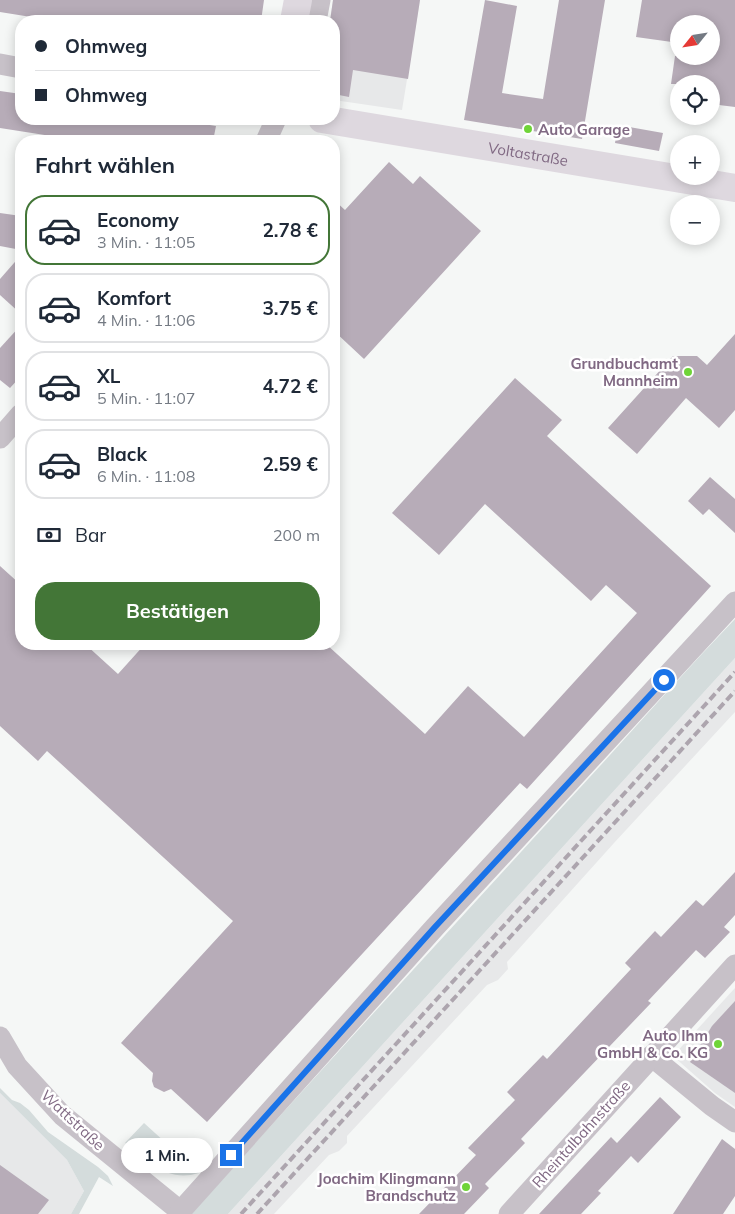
<!DOCTYPE html>
<html lang="de">
<meta charset="utf-8">
<style>
body{margin:0;font-family:Mulish,sans-serif;background:#f2f2f3;color:#1f2937;height:100vh;display:flex;flex-direction:column;font-size:19px;white-space:nowrap}
*{box-sizing:border-box;margin:0}
p{font-size:16px;color:#747a83}
.icon{flex:none;width:28px;height:28px;fill:none;stroke:currentColor;stroke-width:2;stroke-linecap:round;stroke-linejoin:round}
.map{position:relative;flex:1;overflow:hidden}
.sheet{position:absolute;left:15px;top:135px;width:325px;height:515px;display:flex;flex-direction:column;background:#fff;border-radius:20px;box-shadow:0 2px 12px #0003}
.sheet>*{flex:none}
.banner{position:absolute;left:15px;top:15px;width:325px;height:110px;border-radius:20px;box-shadow:0 2px 12px #0003;display:grid;align-content:center;height:110px;padding:0 20px;background:#fff}
.needle{width:32px;rotate:240deg}
.tools{position:absolute;left:670px;top:15px;display:grid;gap:10px}
.tools a{display:grid;place-items:center;width:50px;height:50px;border-radius:50%;background:#fff;box-shadow:0 2px 12px #0003;font-size:25px}
.end{position:absolute;width:22px;height:22px;margin:-11px;border:6px solid #1a73e8;background:#fff;box-shadow:0 0 0 2px #fff}
.from{border-radius:50%}
.bubble{position:absolute;height:35px;border-radius:18px;background:#fff;box-shadow:0 2px 12px #0003;font-size:16px;font-weight:700;line-height:35px;text-align:center}
.banner b{display:flex;align-items:center;gap:18px;height:48px;font-size:19px}
.banner b+b{border-top:1px solid #e0e1e3}
.banner i{width:12px;height:12px;background:#1f2937}
ul{padding:0;list-style:none}
li{display:flex;align-items:center;gap:15px;height:70px;margin:0 10px 8px;padding:0 10px;border:2px solid #e0e1e3;border-radius:20px}
li div{flex:1}
li b{display:block;font-size:19px}
li em{font-style:normal;font-weight:700}
li.selected{border-color:#437637}
li>.icon{width:45px;height:45px;stroke-width:1.5}
h2{padding:0 20px;font-size:22px;line-height:60px}
.pay{display:flex;align-items:center;gap:12px;height:55px;padding:0 20px;font-size:19px}
.pay p{margin-inline-start:auto}
.action{display:flex;gap:10px;margin-top:auto;padding:10px 20px}
.action a{flex:1;height:58px;border-radius:20px;background:#437637;color:#fff;font-size:20px;font-weight:700;line-height:58px;text-align:center}
.map>svg:first-child{display:block}
.built{fill:#e7e8e9}
.green{fill:#d4dcdc}
.building{fill:#b7acb8}
.lines{fill:none;stroke-linecap:round;stroke-linejoin:round}
.minor{stroke:#c7c1c8;stroke-width:21}
.major{stroke:#ded8df;stroke-width:28}
.rail{stroke:#ada5ae;stroke-width:4;stroke-dasharray:8 4;stroke-linecap:butt}
.tree{fill:#a7b1b2}
.route{stroke:#1a73e8;stroke-width:6}
.poi-dot{fill:#6fd438;stroke:#fff;stroke-width:2}
.labels{text-anchor:middle;dominant-baseline:central;stroke-width:5;stroke-linejoin:round;paint-order:stroke}
.poi-label{font-size:15px;font-weight:bold;fill:#806983;stroke:#fff;text-anchor:end}
.street-label{font-size:15px;fill:#806983;stroke:#fff}
</style>
<div class="map">
<svg width="735" height="1214" viewBox="0 0 735 1214">
<rect width="100%" height="100%" fill="#f5f7f6"/>
<!-- built -->
<g class="built">
<path d="M 333,0 L 420,0 L 402,110 L 334,100 L 334,21 L 330,21 Z"/>
<path d="M 735,658 L 735,712 L 614,843 L 507,962 L 508,969 L 498,980 L 487,985 L 347,1136 L 347,1143 L 339,1151 L 329,1155 L 274,1214 L 228,1214 Z"/>
<path d="M 735,988 L 735,1107 L 715,1093 L 673,1056 Z"/>
<path d="M 0,1093 L 67,1160 L 84,1191 L 71,1214 L 0,1214 Z"/>
</g>
<!-- green -->
<g class="green">
<path d="M 735,619 L 735,658 L 228,1214 L 191,1214 C 311,1081 433,948 554,816 C 615,751 673,683 735,619 Z"/>
<path d="M 0,1088 L 12,1100 L 20,1103 L 29,1110 L 48,1132 L 98,1167 L 108,1176 L 113,1186 L 99,1177 L 79,1214 L 71,1214 L 84,1191 L 67,1160 L 0,1093 Z"/>
<path d="M 144,1123 L 199,1173 C 167,1183 149,1161 125,1143 Z"/>
</g>
<!-- building -->
<g class="building">
<path d="M 0,0 L 264,0 L 261,21 L 83,21 L 57,17 L 56,21 L 0,12 Z"/>
<path d="M 333,0 L 420,0 L 408,79 L 353,70 L 349,97 L 334,94 L 334,21 L 330,21 Z"/>
<path d="M 485,0 L 517,6 L 502,93 L 543,99 L 559,0 L 605,0 L 582,139 L 464,120 Z"/>
<path d="M 642,0 L 735,0 L 735,107 L 711,104 L 711,84 L 671,84 L 675,56 L 711,56 L 711,24 L 679,24 L 679,43 L 636,37 Z"/>
<path d="M 0,91 L 21,94 L 21,119 L 173,119 L 216,126 L 213,141 L 83,141 L 0,128 Z"/>
<path d="M 618,125 L 663,133 L 659,151 L 615,143 Z"/>
<path d="M 389,162 L 413,184 L 420,176 L 481,231 L 364,359 L 334,331 L 334,200 L 345,210 Z"/>
<path d="M 0,213 L 21,216 L 21,250 L 0,246 Z"/>
<path d="M 21,255 L 21,314 L 0,295 L 0,279 Z"/>
<path d="M 21,325 L 21,376 L 10,388 L 0,380 L 0,348 Z"/>
<path d="M 735,334 L 735,410 L 719,428 L 686,398 L 637,454 L 608,428 L 673,356 L 697,356 L 707,365 Z"/>
<path d="M 515,378 L 562,420 L 547,436 L 711,586 L 527,789 L 520,783 L 207,1122 L 171,1089 L 164,1092 L 154,1087 L 152,1081 L 153,1073 L 121,1043 L 233,921 L 47,751 L 38,761 L 0,726 L 0,566 L 21,585 L 21,644 L 85,644 L 118,674 L 145,644 L 326,644 L 425,734 L 468,686 L 524,737 L 637,613 L 606,585 L 591,601 L 485,504 L 439,555 L 392,513 Z"/>
<path d="M 710,477 L 735,499 L 735,533 L 709,509 L 703,515 L 688,501 Z"/>
<path d="M 735,872 L 735,915 L 724,927 L 730,932 L 705,958 L 696,950 L 648,1001 L 651,1003 L 521,1139 L 525,1143 L 485,1184 L 489,1188 L 464,1214 L 419,1214 L 476,1155 L 468,1148 L 515,1100 L 507,1092 L 543,1055 L 547,1059 L 631,969 L 625,963 L 655,931 L 661,937 L 696,900 L 703,906 Z"/>
<path d="M 735,1001 L 735,1093 L 690,1062 L 712,1026 Z"/>
<path d="M 660,1097 L 681,1117 L 638,1163 L 631,1156 L 598,1191 L 601,1193 L 581,1214 L 539,1214 L 611,1137 L 617,1143 Z"/>
<path d="M 722,1139 L 735,1149 L 735,1196 L 723,1214 L 673,1214 Z"/>
<path d="M 0,1165 L 49,1200 L 38,1214 L 0,1214 Z"/>
</g>
<g class="lines">
<!-- minor -->
<g class="minor">
<path d="M 316,21 L 320,0"/>
<path d="M 0,64 L 21,68"/>
<path d="M 266,141 L 276,119"/>
<path d="M 0,438 L 21,414"/>
<path d="M 0,1037 L 17,1066 L 62,1115 L 180,1211"/>
<path d="M 651,1056 L 712,1106 L 735,1122"/>
<path d="M 178,1214 L 435,927 L 735,602"/>
<path d="M 509,1214 L 735,965"/>
</g>
<!-- major -->
<g class="major">
<path d="M 294,21 L 298,0"/>
<path id="s1" d="M 322,119 L 735,188"/>
</g>
<!-- rail -->
<g class="rail">
<path d="M 241,1214 L 735,672"/>
<path d="M 257,1214 L 735,691"/>
</g>
</g>
<!-- trees -->
<circle class="tree" cx="165" cy="1158" r="8"/>
<g class="lines">
<!-- route -->
<path class="route" d="M 231,1155 L 435,927 L 664,680"/>
</g>
<!-- markers -->
<g class="poi-dot">
<circle cx="528" cy="129" r="5"/>
<circle cx="688" cy="372" r="5"/>
<circle cx="718" cy="1044" r="5"/>
<circle cx="466" cy="1187" r="5"/>
</g>
<g class="labels">
<!-- poi labels -->
<g class="poi-label">
<text x="538" y="129" text-anchor="start">Auto Garage</text>
<text x="678" y="363">Grundbuchamt<tspan x="678" dy="17">Mannheim</tspan></text>
<text x="708" y="1035">Auto Ihm<tspan x="708" dy="17">GmbH &amp; Co. KG</tspan></text>
<text x="456" y="1178">Joachim Klingmann<tspan x="456" dy="17">Brandschutz</tspan></text>
</g>
<!-- street labels -->
<g class="street-label">
<text stroke="none"><textPath href="#s1" startOffset="209">Voltastraße</textPath></text>
<text transform="translate(73 1120) rotate(43)">Wattstraße</text>
<text transform="translate(581 1134) rotate(-48)">Rheintalbahnstraße</text>
</g>
</g>
</svg>
<div class="tools">
<a><svg class="needle" viewBox="-14 -14 28 28"><path d="M0-13l5 13h-10z" fill="#e53935"/><path d="M0 13l5-13h-10z" fill="#747a83"/></svg></a>
<a><svg class="icon" aria-label="locate" viewBox="0 0 24 24"><circle cx="12" cy="12" r="6"/><path d="M12 2v4M12 18v4M2 12h4M18 12h4"/></svg></a>
<a>+</a>
<a>−</a>
</div>
<i class="end from" style="left:664px;top:680px"></i>
<i class="end" style="left:231px;top:1155px"></i>
<div class="bubble" style="left:121px;top:1138px;width:92px">1 Min.</div>
<div class="banner">
<b><i class="from"></i>Ohmweg</b>
<b><i></i>Ohmweg</b>
</div>
<section class="sheet">
<h2>Fahrt wählen</h2>
<ul>
<li class="selected"><svg class="icon" aria-label="car" viewBox="0 0 24 24"><path d="M5 17H2v-5l4-1 3-4h7l3 4 3 1v5h-3M9 17h6M6 11h13"/><circle cx="7" cy="17" r="2"/><circle cx="17" cy="17" r="2"/></svg><div><b>Economy</b><p>3 Min. · 11:05</p></div><em>2.78 €</em></li>
<li><svg class="icon" aria-label="car" viewBox="0 0 24 24"><path d="M5 17H2v-5l4-1 3-4h7l3 4 3 1v5h-3M9 17h6M6 11h13"/><circle cx="7" cy="17" r="2"/><circle cx="17" cy="17" r="2"/></svg><div><b>Komfort</b><p>4 Min. · 11:06</p></div><em>3.75 €</em></li>
<li><svg class="icon" aria-label="car" viewBox="0 0 24 24"><path d="M5 17H2v-5l4-1 3-4h7l3 4 3 1v5h-3M9 17h6M6 11h13"/><circle cx="7" cy="17" r="2"/><circle cx="17" cy="17" r="2"/></svg><div><b>XL</b><p>5 Min. · 11:07</p></div><em>4.72 €</em></li>
<li><svg class="icon" aria-label="car" viewBox="0 0 24 24"><path d="M5 17H2v-5l4-1 3-4h7l3 4 3 1v5h-3M9 17h6M6 11h13"/><circle cx="7" cy="17" r="2"/><circle cx="17" cy="17" r="2"/></svg><div><b>Black</b><p>6 Min. · 11:08</p></div><em>2.59 €</em></li>
</ul>
<div class="pay"><svg class="icon" aria-label="cash" viewBox="0 0 24 24"><path d="M3 7h18v10H3z"/><circle cx="12" cy="12" r="2"/></svg>Bar<p>200 m</p></div>
<div class="action"><a>Bestätigen</a></div>
</section>
</div>
